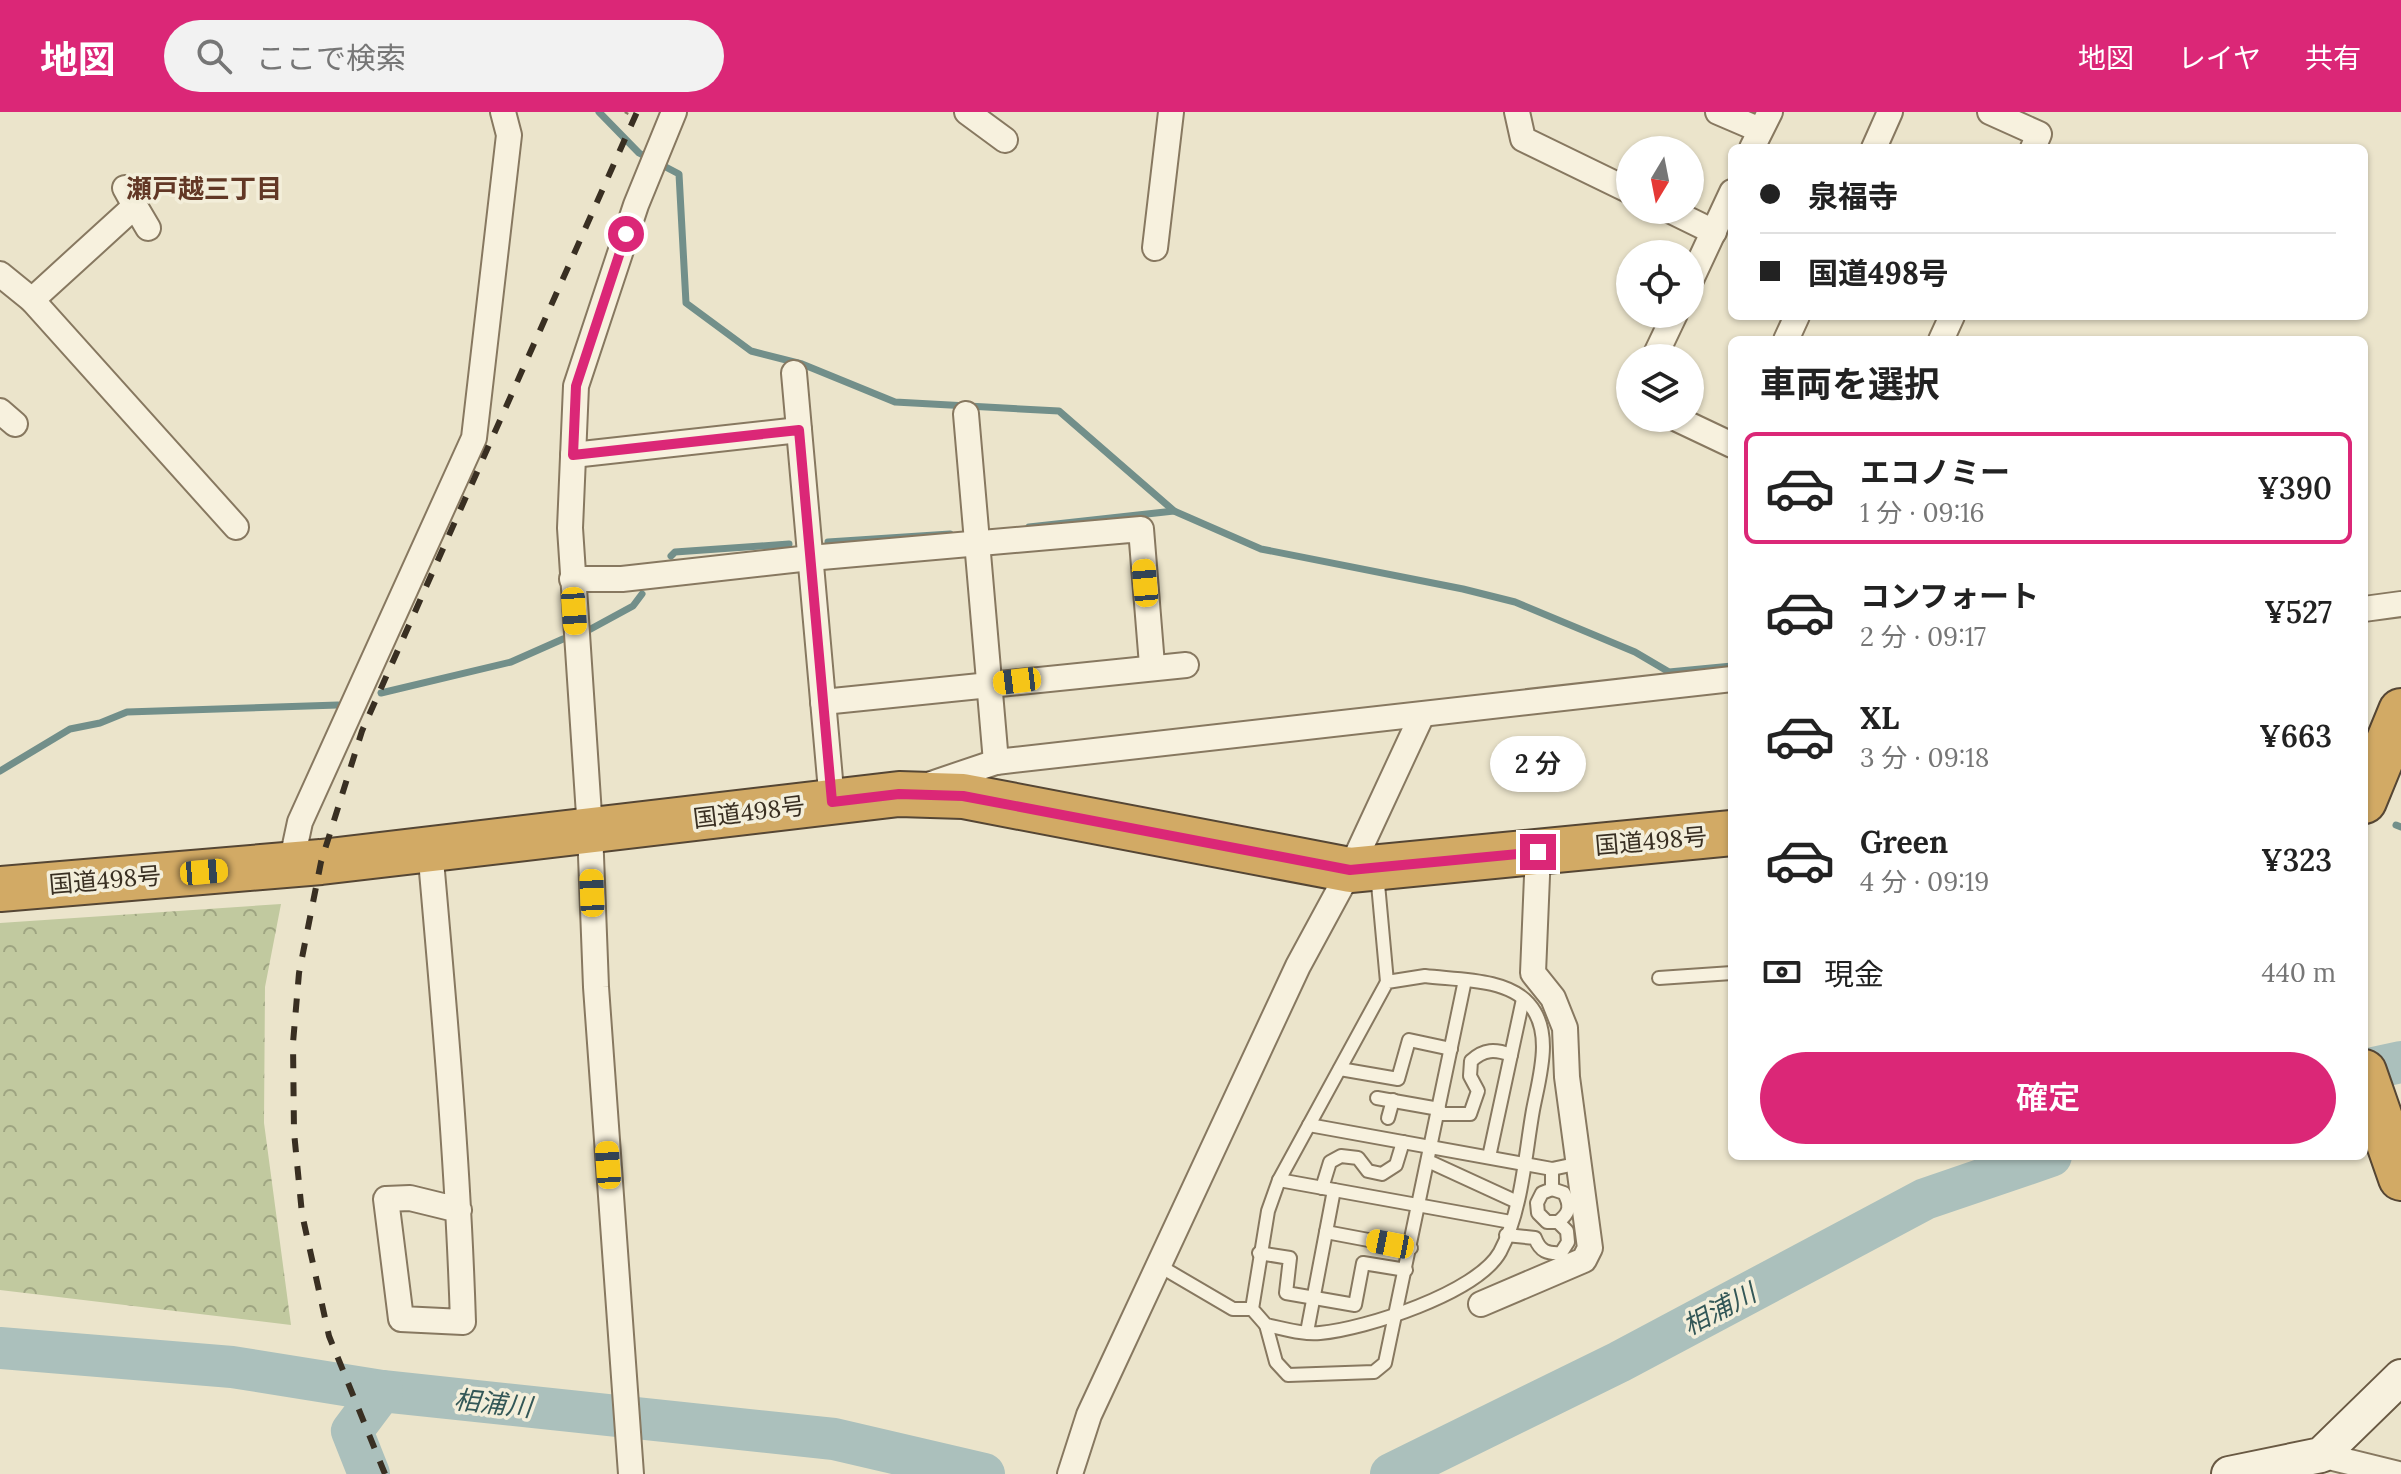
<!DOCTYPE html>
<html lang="ja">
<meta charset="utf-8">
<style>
body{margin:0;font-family:Lora,"Noto Sans JP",serif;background:#f2f2f2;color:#222;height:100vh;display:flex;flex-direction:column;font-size:30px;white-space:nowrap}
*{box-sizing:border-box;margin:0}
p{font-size:26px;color:#767676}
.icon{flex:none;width:44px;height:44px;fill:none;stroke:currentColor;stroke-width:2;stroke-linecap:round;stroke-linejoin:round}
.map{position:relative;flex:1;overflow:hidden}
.details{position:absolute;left:1728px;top:224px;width:640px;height:824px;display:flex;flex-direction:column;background:#fff;border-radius:12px;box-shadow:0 2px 6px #0004}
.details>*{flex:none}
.guide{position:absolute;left:1728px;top:32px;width:640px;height:176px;border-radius:12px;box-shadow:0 2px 6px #0004;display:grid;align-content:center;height:176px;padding:0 32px;background:#fff}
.needle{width:52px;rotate:190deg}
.controls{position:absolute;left:1616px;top:24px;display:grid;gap:16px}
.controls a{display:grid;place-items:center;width:88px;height:88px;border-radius:50%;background:#fff;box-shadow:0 2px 6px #0004;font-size:40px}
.end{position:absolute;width:36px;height:36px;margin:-18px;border:10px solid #db2777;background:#fff;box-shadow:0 0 0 4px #fff}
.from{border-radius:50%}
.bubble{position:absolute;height:56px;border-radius:28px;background:#fff;box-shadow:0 2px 6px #0004;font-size:26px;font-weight:600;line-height:56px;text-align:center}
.car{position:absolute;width:24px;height:48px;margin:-24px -12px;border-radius:10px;box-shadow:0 0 6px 2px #0007;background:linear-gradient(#f5c518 24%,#345 0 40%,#f5c518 0 76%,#345 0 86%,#f5c518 0)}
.guide b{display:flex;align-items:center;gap:28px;height:76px;font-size:30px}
.guide b+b{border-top:2px solid #e0e0e0}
.guide i{width:20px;height:20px;background:#222}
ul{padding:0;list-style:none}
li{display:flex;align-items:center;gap:24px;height:112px;margin:0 16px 12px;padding:0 16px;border:4px solid transparent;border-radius:12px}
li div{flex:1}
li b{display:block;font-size:30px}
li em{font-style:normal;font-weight:600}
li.on{border-color:#db2777}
li>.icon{width:72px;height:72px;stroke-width:1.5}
h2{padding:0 32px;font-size:36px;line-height:96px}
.pay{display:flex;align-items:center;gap:20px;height:88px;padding:0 32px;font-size:30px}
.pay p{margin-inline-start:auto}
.button{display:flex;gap:16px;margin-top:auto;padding:16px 32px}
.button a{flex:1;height:92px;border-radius:48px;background:#db2777;color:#fff;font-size:32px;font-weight:600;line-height:92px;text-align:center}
header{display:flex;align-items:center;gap:48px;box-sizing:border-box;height:112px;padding:0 40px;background:#db2777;color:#fff}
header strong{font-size:38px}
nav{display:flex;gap:44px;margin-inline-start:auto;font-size:28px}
.search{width:560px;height:72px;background:#f2f2f2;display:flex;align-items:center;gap:20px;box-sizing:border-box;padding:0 28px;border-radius:44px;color:#767676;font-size:30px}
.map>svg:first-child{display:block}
.forest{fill:url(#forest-crowns)}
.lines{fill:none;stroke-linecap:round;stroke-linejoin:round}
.stream{stroke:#728f8a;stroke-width:7}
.river{stroke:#abc0bc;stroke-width:42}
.lane-casing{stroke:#877860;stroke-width:16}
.street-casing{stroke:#877860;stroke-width:28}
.secondary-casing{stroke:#695943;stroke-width:38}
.highway-casing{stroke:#554634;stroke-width:48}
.path{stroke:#877860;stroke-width:4;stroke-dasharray:6 4;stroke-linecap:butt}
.lane{stroke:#f7f1de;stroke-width:12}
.street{stroke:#f7f1de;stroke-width:24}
.secondary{stroke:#f7f1de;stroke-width:34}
.highway{stroke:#d2aa65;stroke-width:44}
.rail{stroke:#392f22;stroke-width:6;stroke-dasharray:14 14;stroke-linecap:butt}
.route{stroke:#db2777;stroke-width:10}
.labels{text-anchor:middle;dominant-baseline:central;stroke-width:7;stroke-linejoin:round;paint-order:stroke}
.street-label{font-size:24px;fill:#392f22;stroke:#f3eeda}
.neighbourhood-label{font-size:26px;font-weight:bold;fill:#623725;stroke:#f3eeda}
.water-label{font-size:26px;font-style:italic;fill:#335757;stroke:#f3eeda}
</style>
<header>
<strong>地図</strong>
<div class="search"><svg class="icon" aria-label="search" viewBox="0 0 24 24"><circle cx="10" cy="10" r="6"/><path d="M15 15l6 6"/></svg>ここで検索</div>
<nav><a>地図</a><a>レイヤ</a><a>共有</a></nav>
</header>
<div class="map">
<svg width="2401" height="1362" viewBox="0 0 2401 1362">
<defs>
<pattern id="forest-crowns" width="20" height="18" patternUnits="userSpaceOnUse" patternTransform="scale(2)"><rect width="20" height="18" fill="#c1c99f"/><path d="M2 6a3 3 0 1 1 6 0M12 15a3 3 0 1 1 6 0" fill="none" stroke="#9ea481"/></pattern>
</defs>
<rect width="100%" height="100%" fill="#ebe4cb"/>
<!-- forest -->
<path class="forest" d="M 281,792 L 265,875 L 264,1011 L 291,1213 L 0,1178 L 0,811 Z"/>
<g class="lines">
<!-- stream -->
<g class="stream">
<path d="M 599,0 L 639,41 L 679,62 L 686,191 L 751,239 L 802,252 L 895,290 L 1059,299 L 1174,399 L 1261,437 L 1463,477 L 1515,490 L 1635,540 L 1669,560 L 1732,554"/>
<path d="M 1029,415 L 1174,399"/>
<path d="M 828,430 L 950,422"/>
<path d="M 671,444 L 675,440 L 789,432"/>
<path d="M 587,519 L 633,494 L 642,482"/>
<path d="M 381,581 L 511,550 L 563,527"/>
<path d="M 0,659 L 70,617 L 100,611 L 127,600 L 338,593"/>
<path d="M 2396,713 L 2401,715"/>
</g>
<!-- river -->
<g class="river">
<path d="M 2364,958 L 2401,950"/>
<path d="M 0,1236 L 232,1255 L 382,1279 L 834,1327 L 984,1362"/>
<path d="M 369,1362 L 352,1319 L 382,1279"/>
<path d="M 1391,1362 L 1619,1250 L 1925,1087 L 2051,1044"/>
</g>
<defs>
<g id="lane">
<path d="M 1377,761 L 1387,870"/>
<path d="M 1425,864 C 1457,868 1507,866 1529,892 C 1554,920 1539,966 1533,998 C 1525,1043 1522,1099 1500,1140 C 1477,1181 1365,1217 1320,1221 C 1303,1223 1282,1216 1266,1213 L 1252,1197 L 1268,1099 L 1279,1068 L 1387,870 Z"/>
<path d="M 1659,866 L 1732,861"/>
<path d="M 1340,957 L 1398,967 L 1409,928 L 1451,937"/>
<path d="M 1377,986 L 1439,997"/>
<path d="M 1438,1002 L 1470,1002 L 1478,979 L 1470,964 L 1471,949 C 1484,937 1495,937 1511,943"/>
<path d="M 1388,1006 L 1393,988"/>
<path d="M 1309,1013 L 1552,1057 L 1566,1054"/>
<path d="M 1489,1045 L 1523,887"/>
<path d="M 1428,1049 L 1515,1089"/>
<path d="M 1279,1068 L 1511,1110"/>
<path d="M 1322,1076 L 1330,1050 L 1341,1044 L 1358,1046 L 1368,1059 L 1382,1062 L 1396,1053 L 1403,1030"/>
<path d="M 1552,1077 L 1564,1081 C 1571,1094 1570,1101 1558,1110"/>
<path d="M 1326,1120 L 1411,1136"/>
<path d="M 1506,1123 L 1535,1126 C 1540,1139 1547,1142 1561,1141 L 1568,1130 L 1567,1119 L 1558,1110 L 1547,1110 L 1538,1101 L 1537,1091 L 1542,1081 L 1552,1077 L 1552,1057"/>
<path d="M 1259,1141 L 1290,1146 L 1286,1181 L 1355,1193 L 1363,1151 L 1406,1158"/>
<path d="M 1158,1153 L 1233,1197 L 1252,1197"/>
<path d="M 1266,1213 L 1276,1250 L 1288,1263 L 1374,1260 L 1385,1251 L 1465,868"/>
<path d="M 1307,1220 L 1334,1078"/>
</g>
<g id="street">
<path d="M 967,0 L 1005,28"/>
<path d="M 1517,0 L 1523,27 L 1630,79"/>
<path d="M 1718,0 L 1760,18"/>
<path d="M 1990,0 L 2039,22 L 2033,36"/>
<path d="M 1752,36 L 1770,0"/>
<path d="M 1874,36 L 1890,0"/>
<path d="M 135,94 L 148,116"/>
<path d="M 1669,98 L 1714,120"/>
<path d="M 1155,136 L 1171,0"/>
<path d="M 0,162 L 32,188 L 236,415"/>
<path d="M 1690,170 L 1732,80"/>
<path d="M 32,188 L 135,94 L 125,76"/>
<path d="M 1786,228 L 1797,204"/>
<path d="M 1941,228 L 1952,204"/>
<path d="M 1654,246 L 1675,202"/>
<path d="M 794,261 L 832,690"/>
<path d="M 0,299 L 15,312"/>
<path d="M 966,302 L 996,650"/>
<path d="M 1675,306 L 1732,333"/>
<path d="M 573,343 L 799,318"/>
<path d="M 572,467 L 622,467 L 810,446 L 1141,417 L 1152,553"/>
<path d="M 2364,497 L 2401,492"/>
<path d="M 823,590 L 1186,553"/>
<path d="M 931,672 L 996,650 L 1732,567"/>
<path d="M 430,737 C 444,894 458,1051 463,1210 L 401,1207 L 386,1087 L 410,1086 L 459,1098"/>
<path d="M 291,752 L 300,710 L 474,326 L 509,23 L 503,0"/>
<path d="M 1481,1192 L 1584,1148 L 1590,1136 L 1567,965 L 1565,916 L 1553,886 L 1533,861 L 1538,740"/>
<path d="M 2321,1343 L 2398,1362"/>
<path d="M 631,1362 L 596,875 L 590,718 L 570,416 L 576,274 L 636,93 L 674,0"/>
<path d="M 1070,1362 L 1089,1303 L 1298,854 L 1350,758 L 1422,603"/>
</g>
<path id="secondary" d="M 2229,1362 L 2321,1343 L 2401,1265"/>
<g id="highway">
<path d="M 2364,689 L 2401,599"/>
<path d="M 0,777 L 321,750 L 899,682 L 963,684 L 1350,758 L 1732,721"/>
<path d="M 2364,960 L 2401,1066"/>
</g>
</defs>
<!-- lane casing -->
<use href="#lane" class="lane-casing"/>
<!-- street casing -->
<use href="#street" class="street-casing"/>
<!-- secondary casing -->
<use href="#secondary" class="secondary-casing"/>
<!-- highway casing -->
<use href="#highway" class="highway-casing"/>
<!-- path -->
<path class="path" d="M 626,2 L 627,0"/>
<!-- lane -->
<use href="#lane" class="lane"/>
<!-- street -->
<use href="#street" class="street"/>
<!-- secondary -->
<use href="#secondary" class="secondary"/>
<!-- highway -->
<use href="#highway" class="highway"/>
<!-- rail -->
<path class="rail" d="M 385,1362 L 329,1224 L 302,1102 L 294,1020 L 293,931 L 299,861 L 321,750 L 362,619 L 637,0"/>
</g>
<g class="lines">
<!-- route -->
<path class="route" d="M 626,122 L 576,274 L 573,343 L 799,318 L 832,690 L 899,682 L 963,684 L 1350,758 L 1538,740"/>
</g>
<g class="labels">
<!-- street labels -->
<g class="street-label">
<text transform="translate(749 700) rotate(-7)">国道498号</text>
<text transform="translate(1651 729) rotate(-5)">国道498号</text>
<text transform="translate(105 768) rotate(-5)">国道498号</text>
</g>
<!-- neighbourhood labels -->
<g class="neighbourhood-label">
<text x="204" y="76">瀬戸越三丁目</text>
</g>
<!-- water labels -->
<g class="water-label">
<text transform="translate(1719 1197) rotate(-28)">相浦川</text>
<text transform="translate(493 1291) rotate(6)">相浦川</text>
</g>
</g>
</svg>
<div class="controls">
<a><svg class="needle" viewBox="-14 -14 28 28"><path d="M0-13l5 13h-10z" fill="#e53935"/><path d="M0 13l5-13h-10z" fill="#767676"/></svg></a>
<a><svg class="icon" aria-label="locate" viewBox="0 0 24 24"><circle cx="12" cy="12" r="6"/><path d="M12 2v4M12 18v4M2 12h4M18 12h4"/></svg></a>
<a><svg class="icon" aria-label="layers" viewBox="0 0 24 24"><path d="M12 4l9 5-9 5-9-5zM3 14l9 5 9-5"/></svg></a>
</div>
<i class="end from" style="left:626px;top:122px"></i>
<i class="end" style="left:1538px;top:740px"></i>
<div class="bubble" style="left:1490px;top:624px;width:96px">2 分</div>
<i class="car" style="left:1145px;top:471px;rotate:355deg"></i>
<i class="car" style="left:574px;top:499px;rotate:176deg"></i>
<i class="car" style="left:1017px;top:569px;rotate:263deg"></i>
<i class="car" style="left:204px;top:760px;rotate:85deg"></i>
<i class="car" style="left:592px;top:781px;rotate:358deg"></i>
<i class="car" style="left:608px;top:1053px;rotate:356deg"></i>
<i class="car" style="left:1390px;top:1132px;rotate:281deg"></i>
<div class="guide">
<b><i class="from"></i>泉福寺</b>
<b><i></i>国道498号</b>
</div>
<section class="details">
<h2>車両を選択</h2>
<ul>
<li class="on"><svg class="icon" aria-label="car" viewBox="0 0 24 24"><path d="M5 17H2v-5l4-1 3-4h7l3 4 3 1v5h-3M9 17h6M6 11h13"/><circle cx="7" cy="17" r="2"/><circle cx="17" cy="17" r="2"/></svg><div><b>エコノミー</b><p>1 分 · 09:16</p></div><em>¥390</em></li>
<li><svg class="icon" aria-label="car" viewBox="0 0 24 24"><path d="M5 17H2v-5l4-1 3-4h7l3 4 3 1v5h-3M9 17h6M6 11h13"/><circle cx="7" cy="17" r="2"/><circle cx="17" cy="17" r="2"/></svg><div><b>コンフォート</b><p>2 分 · 09:17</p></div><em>¥527</em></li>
<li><svg class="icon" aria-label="car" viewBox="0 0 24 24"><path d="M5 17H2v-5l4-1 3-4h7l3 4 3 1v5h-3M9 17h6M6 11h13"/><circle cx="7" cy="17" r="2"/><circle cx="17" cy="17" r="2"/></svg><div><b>XL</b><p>3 分 · 09:18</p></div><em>¥663</em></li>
<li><svg class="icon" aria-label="car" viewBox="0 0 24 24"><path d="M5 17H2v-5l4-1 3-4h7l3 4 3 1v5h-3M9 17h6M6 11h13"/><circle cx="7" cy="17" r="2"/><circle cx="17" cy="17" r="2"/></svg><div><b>Green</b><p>4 分 · 09:19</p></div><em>¥323</em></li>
</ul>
<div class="pay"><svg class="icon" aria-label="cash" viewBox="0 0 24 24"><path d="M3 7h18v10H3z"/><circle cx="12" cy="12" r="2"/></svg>現金<p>440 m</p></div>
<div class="button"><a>確定</a></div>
</section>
</div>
